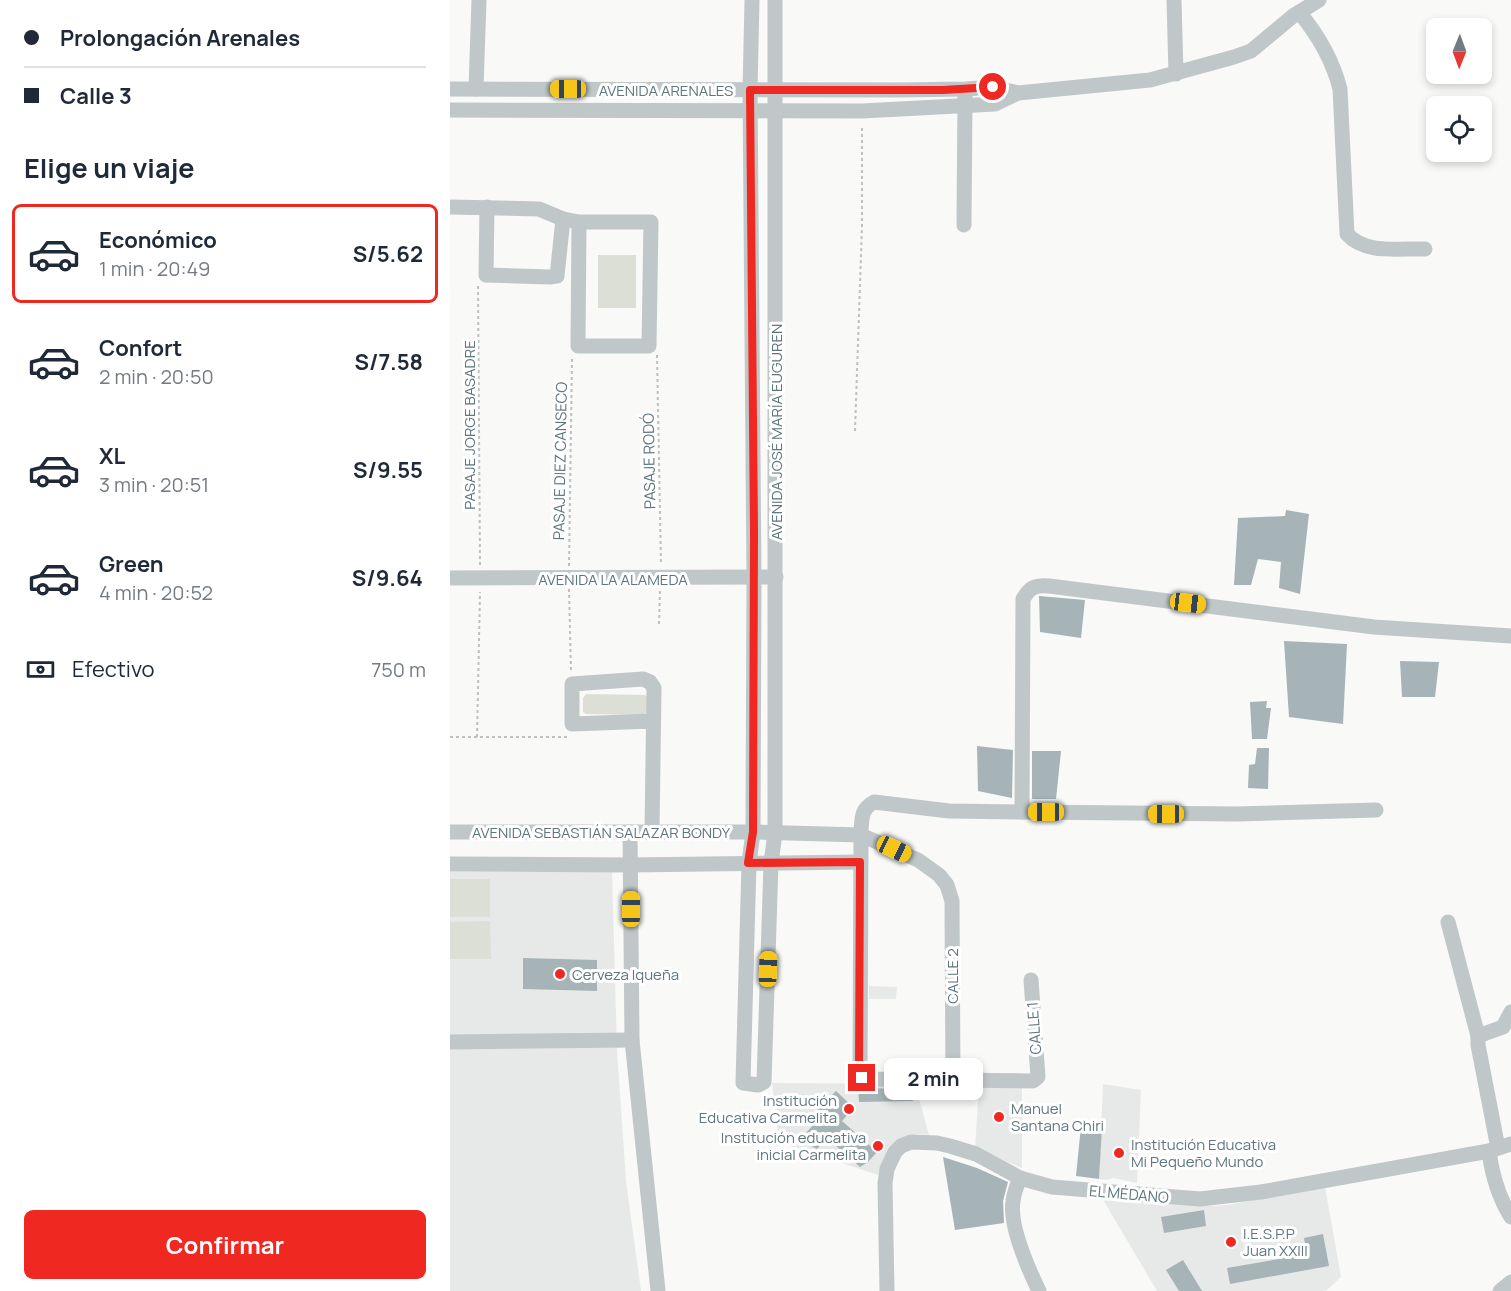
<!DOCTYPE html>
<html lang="es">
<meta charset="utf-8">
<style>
body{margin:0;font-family:Manrope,sans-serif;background:#f2f2f3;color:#1f2937;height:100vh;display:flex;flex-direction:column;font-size:22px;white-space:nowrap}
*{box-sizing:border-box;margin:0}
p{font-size:20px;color:#747a83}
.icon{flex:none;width:33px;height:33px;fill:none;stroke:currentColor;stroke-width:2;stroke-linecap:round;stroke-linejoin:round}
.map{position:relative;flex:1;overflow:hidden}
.sheet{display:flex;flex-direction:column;background:#fff;width:450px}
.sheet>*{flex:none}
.top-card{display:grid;align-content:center;height:132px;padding:0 24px;background:#fff}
.needle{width:39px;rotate:181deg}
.controls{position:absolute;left:976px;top:18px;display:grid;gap:12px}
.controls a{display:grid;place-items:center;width:66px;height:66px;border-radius:9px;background:#fff;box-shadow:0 3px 9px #0003;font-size:30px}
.end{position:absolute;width:27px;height:27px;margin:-14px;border:8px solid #ef2821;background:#fff;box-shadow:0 0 0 3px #fff}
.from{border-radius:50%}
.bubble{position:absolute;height:42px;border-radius:9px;background:#fff;box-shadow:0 3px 9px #0003;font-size:20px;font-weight:700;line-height:42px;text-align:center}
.car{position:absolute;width:18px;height:36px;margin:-18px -9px;border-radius:8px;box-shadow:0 0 4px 2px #0007;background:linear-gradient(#f5c518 24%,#345 0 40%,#f5c518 0 76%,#345 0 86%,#f5c518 0)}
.top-card b{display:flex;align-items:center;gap:21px;height:57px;font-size:22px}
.top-card b+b{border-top:2px solid #e0e1e3}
.top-card i{width:15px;height:15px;background:#1f2937}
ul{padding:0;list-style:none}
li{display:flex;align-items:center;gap:18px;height:99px;margin:0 12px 9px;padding:0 12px;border:3px solid transparent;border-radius:9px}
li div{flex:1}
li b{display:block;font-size:22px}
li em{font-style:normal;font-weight:700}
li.on{border-color:#ef2821}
li>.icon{width:54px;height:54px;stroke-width:1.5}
h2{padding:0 24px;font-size:27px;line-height:72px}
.pay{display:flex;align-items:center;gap:15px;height:66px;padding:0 24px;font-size:22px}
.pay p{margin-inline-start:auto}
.cta{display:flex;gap:12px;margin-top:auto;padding:12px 24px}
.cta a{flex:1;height:69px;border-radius:9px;background:#ef2821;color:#fff;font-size:24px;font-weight:700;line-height:69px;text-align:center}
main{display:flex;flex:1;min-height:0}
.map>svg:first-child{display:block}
.built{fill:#e7e9e8}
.green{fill:#dbdfd6}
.building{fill:#a6b4b7}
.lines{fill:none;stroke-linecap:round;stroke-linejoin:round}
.path{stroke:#bcc1c3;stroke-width:2;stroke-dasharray:3 3;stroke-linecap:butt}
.minor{stroke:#bfc7c9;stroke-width:15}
.route{stroke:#ef2821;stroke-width:8}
.poi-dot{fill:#ef2821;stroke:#fff;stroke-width:2}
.labels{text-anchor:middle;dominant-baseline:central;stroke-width:6;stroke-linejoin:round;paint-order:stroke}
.street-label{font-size:15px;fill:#5e767e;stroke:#fff}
.poi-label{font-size:15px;fill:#5e767e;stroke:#fff;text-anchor:start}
</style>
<main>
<section class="sheet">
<div class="top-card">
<b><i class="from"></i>Prolongación Arenales</b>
<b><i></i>Calle 3</b>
</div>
<h2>Elige un viaje</h2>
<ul>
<li class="on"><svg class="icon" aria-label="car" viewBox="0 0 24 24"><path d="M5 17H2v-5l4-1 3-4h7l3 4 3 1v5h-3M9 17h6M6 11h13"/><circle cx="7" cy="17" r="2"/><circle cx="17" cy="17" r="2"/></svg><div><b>Económico</b><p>1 min · 20:49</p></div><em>S/5.62</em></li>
<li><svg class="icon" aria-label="car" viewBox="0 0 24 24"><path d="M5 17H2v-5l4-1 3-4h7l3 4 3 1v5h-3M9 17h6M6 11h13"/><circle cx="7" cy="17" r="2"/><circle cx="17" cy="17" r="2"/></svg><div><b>Confort</b><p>2 min · 20:50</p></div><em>S/7.58</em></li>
<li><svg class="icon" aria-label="car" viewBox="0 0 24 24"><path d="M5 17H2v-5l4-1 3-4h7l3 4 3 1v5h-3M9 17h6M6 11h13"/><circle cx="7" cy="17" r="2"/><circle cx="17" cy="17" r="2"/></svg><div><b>XL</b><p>3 min · 20:51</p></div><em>S/9.55</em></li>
<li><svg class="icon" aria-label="car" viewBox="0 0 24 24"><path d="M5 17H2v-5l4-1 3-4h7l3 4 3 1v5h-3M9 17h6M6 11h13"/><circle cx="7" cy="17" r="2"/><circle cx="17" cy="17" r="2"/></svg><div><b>Green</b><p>4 min · 20:52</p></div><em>S/9.64</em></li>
</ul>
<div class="pay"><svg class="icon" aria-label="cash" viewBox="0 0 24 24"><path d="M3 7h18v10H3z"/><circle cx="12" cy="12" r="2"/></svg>Efectivo<p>750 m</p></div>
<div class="cta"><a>Confirmar</a></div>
</section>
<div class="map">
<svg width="1061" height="1291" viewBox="0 0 1061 1291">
<rect width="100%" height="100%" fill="#f9f9f7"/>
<!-- built -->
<g class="built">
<path d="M 162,871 L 167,1050 L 176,1181 L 191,1291 L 0,1291 L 0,872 Z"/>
<path d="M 419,986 L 447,987 L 446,999 L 419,999 Z"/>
<path d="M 322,1083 L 465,1084 L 479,1135 L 468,1134 L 458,1138 L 433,1163 L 428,1175 L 329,1142 Z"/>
<path d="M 653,1084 L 691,1090 L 687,1183 L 664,1178 L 655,1180 L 649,1179 Z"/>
<path d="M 572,1085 L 572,1168 L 525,1148 L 529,1086 Z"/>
<path d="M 875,1187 L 891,1277 L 876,1291 L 707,1291 L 652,1198 L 759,1206 L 777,1205 Z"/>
</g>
<!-- green -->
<g class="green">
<rect x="148" y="255" width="38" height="53"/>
<path d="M 136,694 L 195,695 L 198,698 L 198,711 L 193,715 L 136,714 L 133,712 L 133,698 Z"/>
<rect x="0" y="879" width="40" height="38"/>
<path d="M 40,921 L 41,959 L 0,959 L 0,922 Z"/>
</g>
<!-- building -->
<g class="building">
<path d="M 836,510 L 859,514 L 850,594 L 829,588 L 831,562 L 808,559 L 801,585 L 784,585 L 788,518 L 835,516 Z"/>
<path d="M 589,596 L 635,600 L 631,638 L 590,632 Z"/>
<path d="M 834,641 L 897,644 L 893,724 L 839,717 Z"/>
<path d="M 950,661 L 989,662 L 985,697 L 952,697 Z"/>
<path d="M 817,701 L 816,708 L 821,708 L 817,739 L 802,739 L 800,702 Z"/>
<path d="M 527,746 L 563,750 L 562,798 L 528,791 Z"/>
<path d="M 807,748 L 819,748 L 818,789 L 798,788 L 799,765 L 805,764 Z"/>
<path d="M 582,751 L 611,751 L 606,799 L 582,799 Z"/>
<path d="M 73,958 L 147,960 L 147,991 L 73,989 Z"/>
<path d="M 408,1088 L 463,1089 L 463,1101 L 409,1102 Z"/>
<path d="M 386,1091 L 404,1108 L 392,1121 L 427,1152 L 418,1162 L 410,1167 L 377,1138 L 367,1149 L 350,1140 L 363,1125 L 358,1120 Z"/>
<path d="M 631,1126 L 652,1128 L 649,1179 L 626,1176 Z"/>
<path d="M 493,1157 L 527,1168 L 558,1182 L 553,1201 L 554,1223 L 505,1230 Z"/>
<path d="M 754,1210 L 756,1226 L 714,1233 L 711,1217 Z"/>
<path d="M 873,1234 L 879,1266 L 780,1284 L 777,1268 L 857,1254 L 854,1238 Z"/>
<path d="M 733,1260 L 752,1291 L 729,1291 L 716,1270 Z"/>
</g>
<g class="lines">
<!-- path -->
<g class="path">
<path d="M 28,286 L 30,565"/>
<path d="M 207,355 L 211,565"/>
<path d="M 405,431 L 412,226 L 412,125"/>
<path d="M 119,566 L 122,359"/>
<path d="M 119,589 L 121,671"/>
<path d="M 209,624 L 210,589"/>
<path d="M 0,737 L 117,737"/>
<path d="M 27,737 L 30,592"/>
</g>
<!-- minor -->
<g class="minor">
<path d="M 302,0 L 300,90 L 304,578 L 303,832 L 299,863 L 293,1083 L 308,1085 L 314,1082 L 321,863 L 325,833 L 325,0"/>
<path d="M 724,0 L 726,74"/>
<path d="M 849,12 C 868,35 883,61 890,89 L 897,234 C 916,255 949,248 975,249"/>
<path d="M 0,89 L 447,90 L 516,89 L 543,87 L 568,93"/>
<path d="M 26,89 L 29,0"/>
<path d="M 0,110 L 412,111 L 545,104 L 568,93 L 700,80 L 784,57 L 801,51 L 843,16 L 869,0"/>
<path d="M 0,207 L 89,209 L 113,219 L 129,222 L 201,222 L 199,346 L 128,346 L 129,222"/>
<path d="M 37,207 L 36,275 L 100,277 L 107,276 L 113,219"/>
<path d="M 514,225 L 515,96"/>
<path d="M 0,578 L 326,577"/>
<path d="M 572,812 L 573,599 C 580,587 585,585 599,586 L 924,627 L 1061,636"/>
<path d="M 0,832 L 303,832 L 411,835 L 468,860 L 489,875 L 497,885 L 502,901 L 503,1081"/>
<path d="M 180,832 L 182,1040 L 208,1291"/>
<path d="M 202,832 L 204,688 L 200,682 L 193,679 L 122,684 L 122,724 L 203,721"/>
<path d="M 0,864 L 180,865 L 410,862"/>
<path d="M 998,922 L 1028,1036 L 1028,1045 L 1048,1148"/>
<path d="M 581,980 L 588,1077 L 583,1081 L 412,1079 L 410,1076 L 411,831 C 412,818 411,809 424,802 L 499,811 L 572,812 L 787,814 L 926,810"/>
<path d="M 1028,1036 L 1053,1027 L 1061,1012"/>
<path d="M 0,1042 L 182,1040"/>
<path d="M 1039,1151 C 1042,1176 1048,1196 1061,1217"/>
<path d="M 570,1178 C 567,1185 564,1193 563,1201 C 559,1226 578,1268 589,1291"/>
<path d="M 437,1291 L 435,1183 L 437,1169 L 445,1152 L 451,1146 L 461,1142 L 487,1143 L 500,1146 L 526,1154 L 570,1178 L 602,1187 L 750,1199 L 811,1192 L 1039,1151 L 1061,1144"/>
<path d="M 1050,1291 L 1061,1282"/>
</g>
</g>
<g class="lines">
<!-- route -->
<path class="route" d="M 412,1078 L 410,1076 L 409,1068 L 410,862 L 298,863 L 303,832 L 304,531 L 300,90 L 493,90 L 543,87"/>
</g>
<!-- markers -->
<g class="poi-dot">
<circle cx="110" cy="974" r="6"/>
<circle cx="399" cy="1109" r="6"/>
<circle cx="549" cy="1117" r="6"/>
<circle cx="428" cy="1146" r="6"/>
<circle cx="669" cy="1153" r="6"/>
<circle cx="781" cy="1242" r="6"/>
</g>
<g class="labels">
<!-- street labels -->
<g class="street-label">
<text x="216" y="90">AVENIDA ARENALES</text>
<text transform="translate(19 425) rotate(-90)">PASAJE JORGE BASADRE</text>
<text transform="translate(326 432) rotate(-90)">AVENIDA JOSÉ MARÍA EUGUREN</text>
<text transform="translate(110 461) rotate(-89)">PASAJE DIEZ CANSECO</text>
<text transform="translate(199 461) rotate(-91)">PASAJE RODÓ</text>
<text x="163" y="579">AVENIDA LA ALAMEDA</text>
<text x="151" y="832">AVENIDA SEBASTIÁN SALAZAR BONDY</text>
<text transform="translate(502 976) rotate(-90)">CALLE 2</text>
<text transform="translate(584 1028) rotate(-94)">CALLE 1</text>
<text transform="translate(679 1194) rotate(5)">EL MÉDANO</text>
</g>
<!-- poi labels -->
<g class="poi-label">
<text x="122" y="974">Cerveza Iqueña</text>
<text x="387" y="1100" text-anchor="end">Institución<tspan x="387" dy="17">Educativa Carmelita</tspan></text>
<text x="561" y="1108">Manuel<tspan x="561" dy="17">Santana Chiri</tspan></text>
<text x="416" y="1137" text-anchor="end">Institución educativa<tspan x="416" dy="17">inicial Carmelita</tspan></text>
<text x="681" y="1144">Institución Educativa<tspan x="681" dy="17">Mi Pequeño Mundo</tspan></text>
<text x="793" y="1233">I.E.S.P.P<tspan x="793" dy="17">Juan XXIII</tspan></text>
</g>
</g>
</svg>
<div class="controls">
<a><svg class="needle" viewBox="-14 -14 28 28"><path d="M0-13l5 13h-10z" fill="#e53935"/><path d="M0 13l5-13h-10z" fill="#747a83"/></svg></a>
<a><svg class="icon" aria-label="locate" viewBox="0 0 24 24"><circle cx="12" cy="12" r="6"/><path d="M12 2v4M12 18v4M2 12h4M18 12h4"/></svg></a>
</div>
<i class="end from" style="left:543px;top:87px"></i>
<i class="end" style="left:412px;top:1078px"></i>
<div class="bubble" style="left:434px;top:1058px;width:99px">2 min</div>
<i class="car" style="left:118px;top:89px;rotate:270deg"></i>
<i class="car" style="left:738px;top:603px;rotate:97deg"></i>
<i class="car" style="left:596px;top:812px;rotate:270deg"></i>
<i class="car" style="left:716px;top:814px;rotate:270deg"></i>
<i class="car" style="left:444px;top:849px;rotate:115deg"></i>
<i class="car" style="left:181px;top:909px;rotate:0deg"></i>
<i class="car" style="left:318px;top:969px;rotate:2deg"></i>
</div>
</main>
